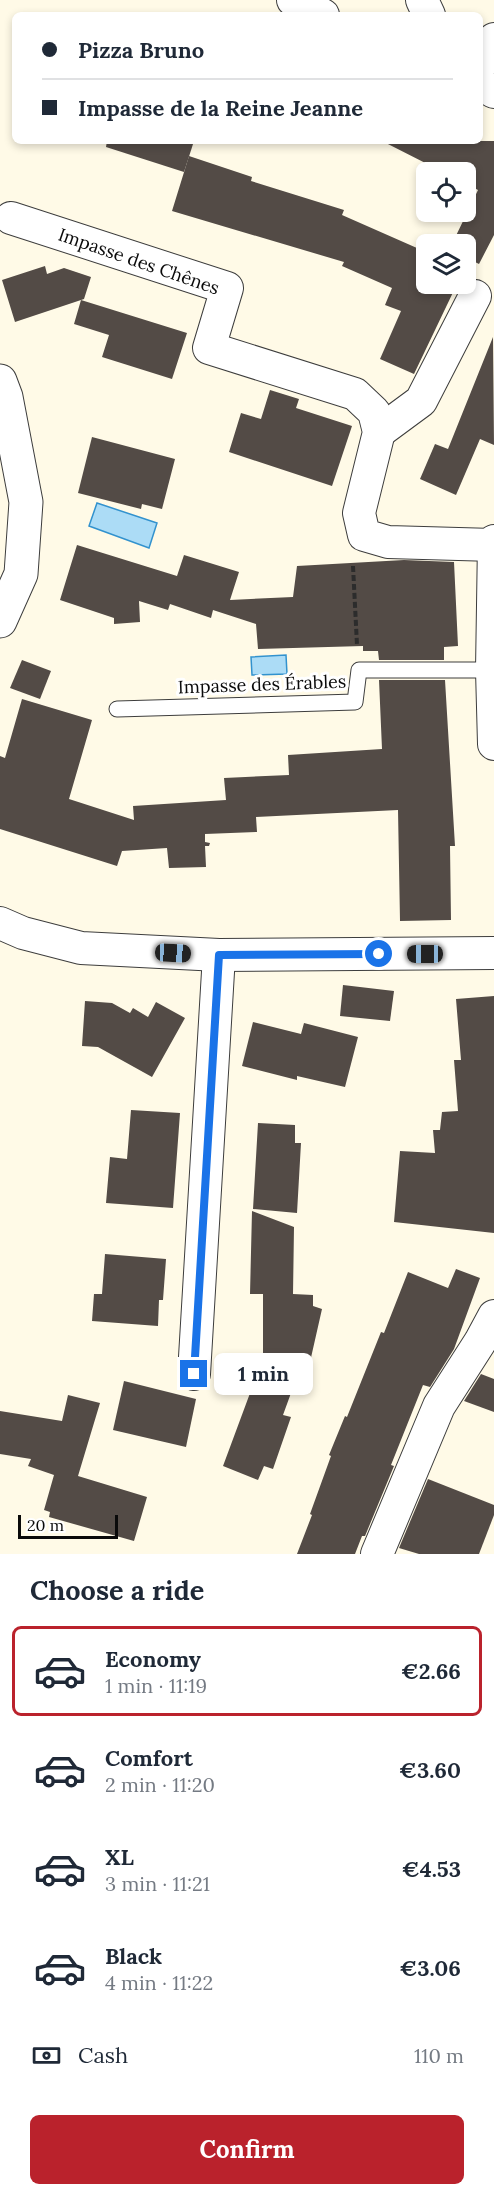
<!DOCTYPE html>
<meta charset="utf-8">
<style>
body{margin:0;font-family:Lora,serif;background:#f2f2f3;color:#1f2937;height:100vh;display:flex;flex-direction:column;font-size:22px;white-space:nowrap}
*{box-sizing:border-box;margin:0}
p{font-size:20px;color:#747a83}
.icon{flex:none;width:33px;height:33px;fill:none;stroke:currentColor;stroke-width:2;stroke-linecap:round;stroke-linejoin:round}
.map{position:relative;height:1554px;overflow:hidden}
.side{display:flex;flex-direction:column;background:#fff;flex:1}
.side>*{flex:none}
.banner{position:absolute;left:12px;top:12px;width:471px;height:132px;border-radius:9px;box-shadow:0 3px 9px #0003;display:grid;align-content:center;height:132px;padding:0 30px;background:#fff}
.buttons{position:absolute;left:416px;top:162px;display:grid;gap:12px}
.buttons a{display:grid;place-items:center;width:60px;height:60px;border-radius:9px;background:#fff;box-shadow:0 3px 9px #0003;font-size:30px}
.scale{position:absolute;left:18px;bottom:15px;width:100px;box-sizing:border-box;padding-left:6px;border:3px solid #0a0a0a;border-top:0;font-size:16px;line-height:21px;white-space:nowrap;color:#0a0a0a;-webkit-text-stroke:4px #fff;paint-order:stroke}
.end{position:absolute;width:27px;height:27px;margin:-14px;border:8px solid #1a73e8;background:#fff;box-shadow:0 0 0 3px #fff}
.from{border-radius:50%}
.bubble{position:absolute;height:42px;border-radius:9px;background:#fff;box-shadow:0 3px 9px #0003;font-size:20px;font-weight:700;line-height:42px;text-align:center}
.car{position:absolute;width:18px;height:36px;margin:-18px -9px;border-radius:8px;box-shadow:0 0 4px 2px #0007;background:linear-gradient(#222 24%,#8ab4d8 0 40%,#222 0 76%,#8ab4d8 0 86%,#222 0)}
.banner b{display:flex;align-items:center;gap:21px;height:57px;font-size:22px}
.banner b+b{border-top:2px solid #e0e1e3}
.banner i{width:15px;height:15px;background:#1f2937}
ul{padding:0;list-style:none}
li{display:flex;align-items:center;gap:18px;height:90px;margin:0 12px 9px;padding:0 18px;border:3px solid transparent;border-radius:9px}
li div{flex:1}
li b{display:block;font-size:22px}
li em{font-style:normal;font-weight:700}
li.active{border-color:#ba222c}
li>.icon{width:54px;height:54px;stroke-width:1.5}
h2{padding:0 30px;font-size:27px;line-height:72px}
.pay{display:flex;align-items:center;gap:15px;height:66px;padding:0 30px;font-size:22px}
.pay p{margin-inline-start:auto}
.cta{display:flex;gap:12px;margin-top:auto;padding:12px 30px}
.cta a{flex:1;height:69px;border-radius:9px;background:#ba222c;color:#fff;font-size:24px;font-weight:700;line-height:69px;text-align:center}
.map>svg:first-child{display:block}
.water{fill:#acdcf6;stroke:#3292ce;stroke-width:1.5}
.building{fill:#534b46}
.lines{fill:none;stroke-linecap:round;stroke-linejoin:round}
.service-casing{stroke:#3d3d3d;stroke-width:17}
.minor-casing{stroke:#3d3d3d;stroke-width:34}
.tertiary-casing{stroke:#3d3d3d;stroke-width:35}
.path{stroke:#2c2c2c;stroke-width:4;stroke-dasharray:6 3;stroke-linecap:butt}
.service{stroke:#fff;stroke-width:15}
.minor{stroke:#fff;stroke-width:32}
.tertiary{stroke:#fff;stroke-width:33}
.route{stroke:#1a73e8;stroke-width:8}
.labels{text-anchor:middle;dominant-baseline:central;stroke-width:6;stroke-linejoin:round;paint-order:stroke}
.street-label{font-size:18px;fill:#0a0a0a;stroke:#fff}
</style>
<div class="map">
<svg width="494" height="1554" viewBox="0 0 494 1554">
<rect width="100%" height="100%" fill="#fffae7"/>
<!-- water -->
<g class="water">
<path d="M 97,503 L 157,523 L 149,548 L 89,526 Z"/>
<path d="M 286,655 L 287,674 L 252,675 L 251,657 Z"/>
</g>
<!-- building -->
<g class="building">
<path d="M 107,141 L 194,141 L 184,172 L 106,147 Z"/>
<path d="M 382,141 L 494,141 L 494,235 L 479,264 L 465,257 L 465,244 L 452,244 L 478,190 L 465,183 L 465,172 L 443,172 Z"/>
<path d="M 189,156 L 252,177 L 251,181 L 344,210 L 342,215 L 426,252 L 426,284 L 457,284 L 414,374 L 380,359 L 401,311 L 385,305 L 392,288 L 342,266 L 344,262 L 172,211 Z"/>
<path d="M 45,266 L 47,274 L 64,268 L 91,277 L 84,299 L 15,322 L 2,280 Z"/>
<path d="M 81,300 L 187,333 L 172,379 L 102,357 L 109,335 L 74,324 Z"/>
<path d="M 493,337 L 494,445 L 480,439 L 456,495 L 420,479 L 435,444 L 448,449 Z"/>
<path d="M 270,390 L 299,399 L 296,408 L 352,426 L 332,486 L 229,452 L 241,413 L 261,419 Z"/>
<path d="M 92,437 L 175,459 L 162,509 L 142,504 L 141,509 L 78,493 Z"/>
<path d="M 77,545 L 177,576 L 184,555 L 239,572 L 230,600 L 293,597 L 297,566 L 404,560 L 454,562 L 458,646 L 444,647 L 444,660 L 379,660 L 378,651 L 363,651 L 363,646 L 258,649 L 256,624 L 213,610 L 211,618 L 170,604 L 168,610 L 139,601 L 140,622 L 114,624 L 114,618 L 60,600 Z"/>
<path d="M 22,660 L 51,671 L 40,699 L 10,688 Z"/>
<path d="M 379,680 L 445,680 L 455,846 L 450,846 L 451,920 L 400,921 L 398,810 L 256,817 L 257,832 L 205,834 L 205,842 L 210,843 L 209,846 L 205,846 L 206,867 L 169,868 L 167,848 L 122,851 L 117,866 L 0,829 L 0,756 L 5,758 L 22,699 L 92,720 L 69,799 L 134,820 L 133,806 L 226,800 L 224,778 L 289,775 L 288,755 L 382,749 Z"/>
<path d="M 343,985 L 394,991 L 390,1021 L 340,1016 Z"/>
<path d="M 494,996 L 494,1233 L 394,1222 L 400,1151 L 435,1153 L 433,1130 L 440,1130 L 442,1112 L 458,1111 L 454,1060 L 461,1060 L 456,999 Z"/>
<path d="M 85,1001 L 112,1003 L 130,1013 L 133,1008 L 148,1017 L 156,1002 L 185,1018 L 152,1077 L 98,1047 L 82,1046 Z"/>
<path d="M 253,1022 L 301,1034 L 304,1023 L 358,1037 L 345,1087 L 297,1076 L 297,1080 L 242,1066 Z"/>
<path d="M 131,1110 L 180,1113 L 173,1208 L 106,1203 L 110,1157 L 127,1159 Z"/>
<path d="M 258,1123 L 295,1125 L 295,1143 L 301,1143 L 297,1213 L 253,1209 Z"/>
<path d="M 252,1211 L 294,1227 L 293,1294 L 313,1295 L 313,1306 L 322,1309 L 310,1362 L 303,1360 L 283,1415 L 291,1417 L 273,1469 L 264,1466 L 258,1480 L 223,1466 L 263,1358 L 263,1294 L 250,1294 Z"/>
<path d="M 105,1254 L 166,1259 L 163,1300 L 159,1300 L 158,1326 L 92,1321 L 94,1294 L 102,1294 Z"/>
<path d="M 456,1269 L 480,1278 L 454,1349 L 430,1387 L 423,1385 L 391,1465 L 394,1466 L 365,1536 L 362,1536 L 355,1554 L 297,1554 L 312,1515 L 310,1514 L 331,1456 L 329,1455 L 345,1416 L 347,1417 L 381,1332 L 384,1333 L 408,1272 L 448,1288 Z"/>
<path d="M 481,1374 L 494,1379 L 494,1412 L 464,1401 Z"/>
<path d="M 124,1381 L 196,1399 L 186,1447 L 113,1430 Z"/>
<path d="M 68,1395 L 100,1403 L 78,1476 L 147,1497 L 134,1541 L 49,1517 L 50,1512 L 44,1510 L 54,1475 L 28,1466 L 31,1459 L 0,1454 L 0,1411 L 62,1421 Z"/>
<path d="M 428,1479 L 494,1505 L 494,1515 L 479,1554 L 419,1554 L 399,1548 Z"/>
</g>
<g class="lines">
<defs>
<path id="service" d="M 117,709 L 355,702 L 359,670 L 492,670"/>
<g id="minor">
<path d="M 293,0 L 323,15"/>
<path d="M 422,0 L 429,15"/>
<path d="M 480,65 L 494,39"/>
<path d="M 480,84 L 494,92"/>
<path d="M 11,218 L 227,288 L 209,348 L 355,394 L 374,412 L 379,432 L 359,513 L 364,535 L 388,542 L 494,545"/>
<path d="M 379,432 L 421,401 L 475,296"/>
<path d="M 494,541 L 492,670 L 494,744"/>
<path d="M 0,923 L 23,933 L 81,948 L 219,955 L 494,953"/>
<path d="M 194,1374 L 219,955"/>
<path d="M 377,1554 L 439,1406 L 480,1342 L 494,1316"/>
</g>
<path id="tertiary" d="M 0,381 L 6,397 L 26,502 L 21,574 L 0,621"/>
</defs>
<!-- service casing -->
<use href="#service" class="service-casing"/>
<!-- minor casing -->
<use href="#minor" class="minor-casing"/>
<!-- tertiary casing -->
<use href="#tertiary" class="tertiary-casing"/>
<!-- path -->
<path class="path" d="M 353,566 L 357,645"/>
<!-- service -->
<use href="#service" class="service"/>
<!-- minor -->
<use href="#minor" class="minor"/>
<!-- tertiary -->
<use href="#tertiary" class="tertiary"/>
</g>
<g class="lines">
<!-- route -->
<path class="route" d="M 194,1374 L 219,955 L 379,954"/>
</g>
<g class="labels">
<!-- street labels -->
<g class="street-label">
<text transform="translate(139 261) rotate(19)">Impasse des Chênes</text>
<text transform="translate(262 684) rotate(-2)">Impasse des Érables</text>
</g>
</g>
</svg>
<div class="buttons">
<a><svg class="icon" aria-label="locate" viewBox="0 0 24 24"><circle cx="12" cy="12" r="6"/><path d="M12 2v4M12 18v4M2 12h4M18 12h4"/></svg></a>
<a><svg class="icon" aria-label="layers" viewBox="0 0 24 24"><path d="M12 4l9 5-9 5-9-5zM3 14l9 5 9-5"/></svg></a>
</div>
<div class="scale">20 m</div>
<i class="end from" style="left:379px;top:954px"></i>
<i class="end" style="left:194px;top:1374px"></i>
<div class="bubble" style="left:214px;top:1353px;width:99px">1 min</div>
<i class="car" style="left:173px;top:953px;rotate:93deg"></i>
<i class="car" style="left:425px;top:954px;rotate:270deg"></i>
<div class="banner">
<b><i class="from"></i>Pizza Bruno</b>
<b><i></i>Impasse de la Reine Jeanne</b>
</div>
</div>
<section class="side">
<h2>Choose a ride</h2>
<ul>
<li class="active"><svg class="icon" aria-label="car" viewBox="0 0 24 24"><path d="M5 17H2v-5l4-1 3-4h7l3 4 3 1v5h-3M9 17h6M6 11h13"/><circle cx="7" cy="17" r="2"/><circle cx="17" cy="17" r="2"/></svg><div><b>Economy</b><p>1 min · 11:19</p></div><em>€2.66</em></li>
<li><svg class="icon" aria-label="car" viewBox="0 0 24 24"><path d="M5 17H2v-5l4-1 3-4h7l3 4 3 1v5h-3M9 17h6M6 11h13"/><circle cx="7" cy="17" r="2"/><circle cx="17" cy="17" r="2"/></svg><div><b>Comfort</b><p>2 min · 11:20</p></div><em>€3.60</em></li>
<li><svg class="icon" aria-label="car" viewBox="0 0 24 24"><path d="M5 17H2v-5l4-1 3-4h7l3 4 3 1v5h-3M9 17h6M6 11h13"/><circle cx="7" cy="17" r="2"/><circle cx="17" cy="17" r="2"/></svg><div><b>XL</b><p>3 min · 11:21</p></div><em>€4.53</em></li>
<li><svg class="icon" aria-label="car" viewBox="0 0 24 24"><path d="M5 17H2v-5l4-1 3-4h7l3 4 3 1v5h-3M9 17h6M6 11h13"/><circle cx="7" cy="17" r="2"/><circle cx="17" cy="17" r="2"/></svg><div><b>Black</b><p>4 min · 11:22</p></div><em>€3.06</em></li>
</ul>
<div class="pay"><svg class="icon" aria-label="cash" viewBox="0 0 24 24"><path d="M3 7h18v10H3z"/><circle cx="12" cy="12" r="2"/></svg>Cash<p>110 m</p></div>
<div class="cta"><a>Confirm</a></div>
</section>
